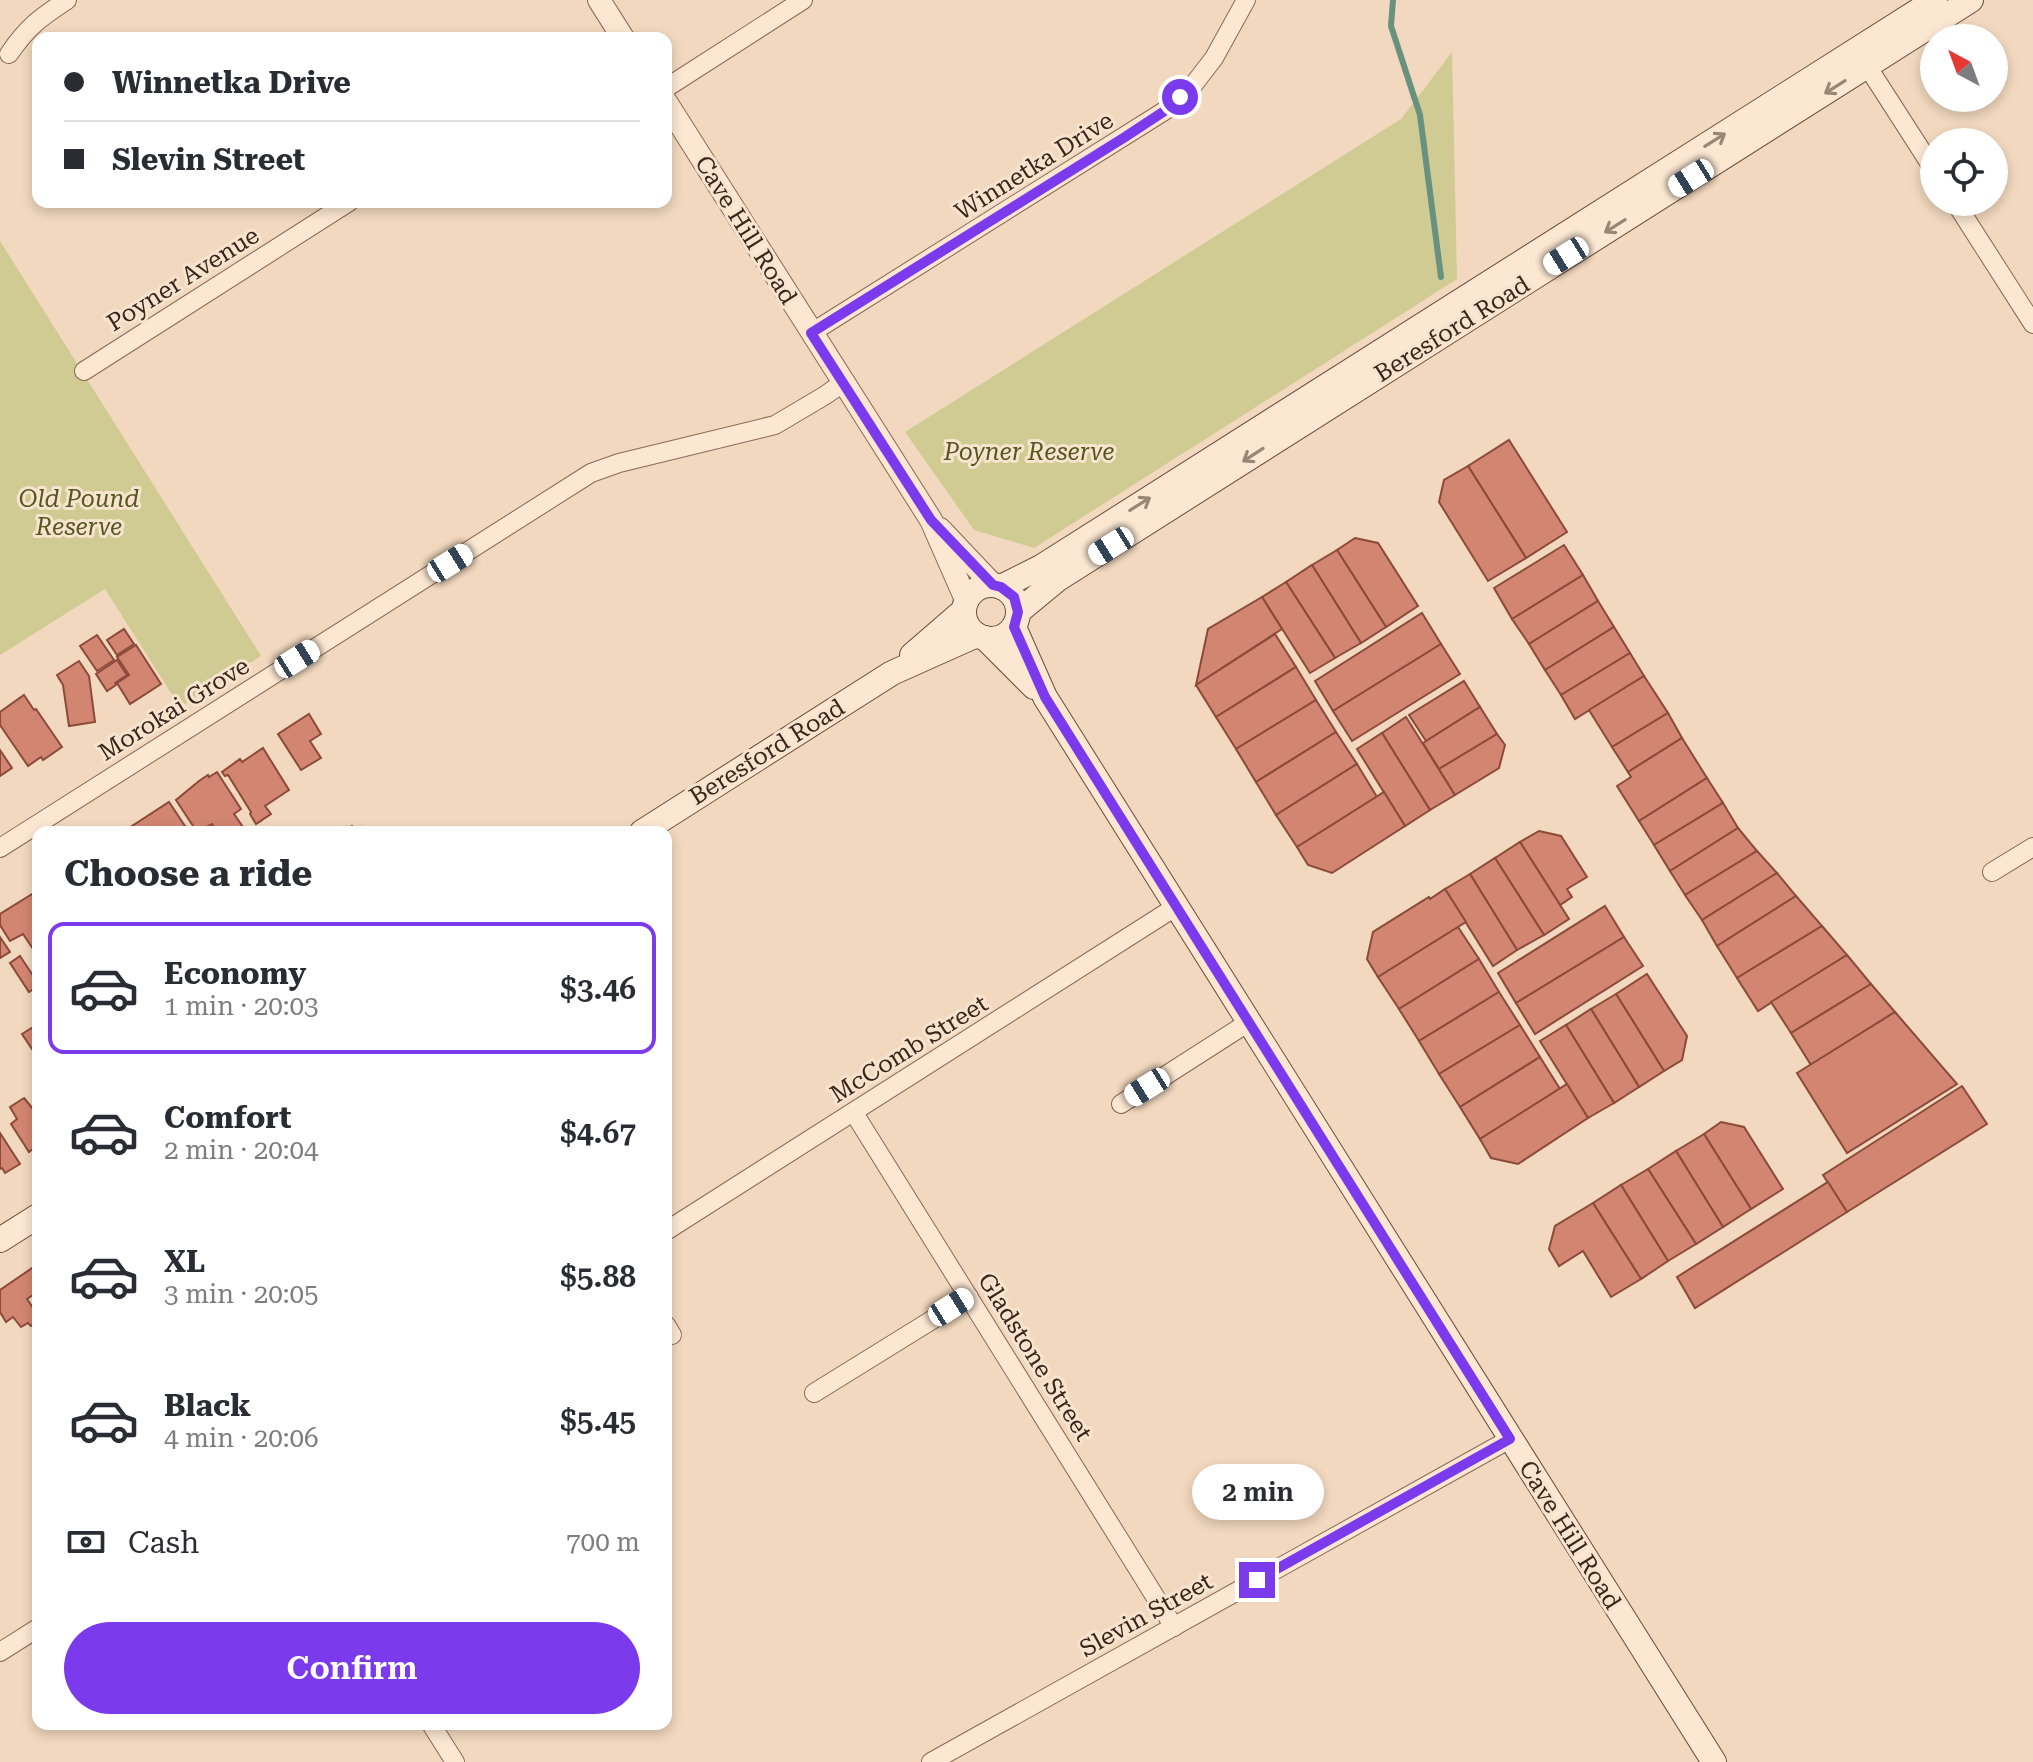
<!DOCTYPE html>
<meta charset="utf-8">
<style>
body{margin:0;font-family:"Roboto Serif",serif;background:#f2f2f3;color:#2b2b33;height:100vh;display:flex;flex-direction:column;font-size:30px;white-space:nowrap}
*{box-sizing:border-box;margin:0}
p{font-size:26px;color:#7c7c81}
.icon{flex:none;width:44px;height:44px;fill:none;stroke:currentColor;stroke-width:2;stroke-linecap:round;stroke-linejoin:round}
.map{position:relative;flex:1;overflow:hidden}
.panel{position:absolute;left:32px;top:826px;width:640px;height:904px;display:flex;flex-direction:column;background:#fff;border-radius:16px;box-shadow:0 4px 12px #0003}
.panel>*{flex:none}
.banner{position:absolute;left:32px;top:32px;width:640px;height:176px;border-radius:16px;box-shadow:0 4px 12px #0003;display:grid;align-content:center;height:176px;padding:0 32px;background:#fff}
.needle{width:52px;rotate:319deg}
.controls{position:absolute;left:1920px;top:24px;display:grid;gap:16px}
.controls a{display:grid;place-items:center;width:88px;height:88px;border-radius:50%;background:#fff;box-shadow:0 4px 12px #0003;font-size:40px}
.end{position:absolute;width:36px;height:36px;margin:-18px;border:10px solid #7c3aed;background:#fff;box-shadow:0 0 0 4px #fff}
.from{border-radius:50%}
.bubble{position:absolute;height:56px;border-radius:28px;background:#fff;box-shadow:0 4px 12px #0003;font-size:26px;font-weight:600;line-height:56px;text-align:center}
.car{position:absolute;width:24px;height:48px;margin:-24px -12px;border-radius:10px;box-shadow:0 0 6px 2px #0007;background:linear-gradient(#fff 24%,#345 0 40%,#fff 0 76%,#345 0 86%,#fff 0)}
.banner b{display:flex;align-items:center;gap:28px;height:76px;font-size:30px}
.banner b+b{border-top:2px solid #e1e1e2}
.banner i{width:20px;height:20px;background:#2b2b33}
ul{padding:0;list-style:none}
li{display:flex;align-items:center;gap:24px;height:132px;margin:0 16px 12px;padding:0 16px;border:4px solid transparent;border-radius:16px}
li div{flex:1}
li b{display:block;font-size:30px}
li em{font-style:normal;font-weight:600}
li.on{border-color:#7c3aed}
li>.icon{width:72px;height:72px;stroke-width:1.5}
h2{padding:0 32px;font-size:36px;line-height:96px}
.pay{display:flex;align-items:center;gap:20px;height:88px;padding:0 32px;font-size:30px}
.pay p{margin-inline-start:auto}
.primary-button{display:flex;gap:16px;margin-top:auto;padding:16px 32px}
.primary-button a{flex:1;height:92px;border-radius:48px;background:#7c3aed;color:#fff;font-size:32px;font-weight:600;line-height:92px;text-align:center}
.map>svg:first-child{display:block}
.green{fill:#d0cb92}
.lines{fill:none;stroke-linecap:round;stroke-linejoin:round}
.stream{stroke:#69917f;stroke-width:6}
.building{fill:#d28671;stroke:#8c4a3a;stroke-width:2}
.minor-casing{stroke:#8b6756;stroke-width:20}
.tertiary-casing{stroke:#8b6756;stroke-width:24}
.secondary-casing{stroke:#6d4939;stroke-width:26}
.minor{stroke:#fbe7d2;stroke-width:18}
.tertiary{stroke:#fbe7d2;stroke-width:22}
.secondary{stroke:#fbe7d2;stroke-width:24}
.oneway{stroke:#9a8676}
.route{stroke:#7c3aed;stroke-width:10}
.labels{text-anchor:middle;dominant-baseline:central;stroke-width:6;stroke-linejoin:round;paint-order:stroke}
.street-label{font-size:24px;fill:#39241b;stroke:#f8e4ce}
.park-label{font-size:24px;font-style:italic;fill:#545720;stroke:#f8e4ce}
</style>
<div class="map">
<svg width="2033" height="1762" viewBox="0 0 2033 1762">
<rect width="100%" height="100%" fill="#f1d8be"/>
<!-- green -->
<g class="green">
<path d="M 1452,52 L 1457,279 L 1034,548 L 974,530 L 905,432 L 1401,119 Z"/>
<path d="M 0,241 L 261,656 L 180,707 L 105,589 L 0,655 Z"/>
</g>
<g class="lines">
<!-- stream -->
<path class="stream" d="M 1393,0 L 1391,26 L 1420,115 L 1441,277"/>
</g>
<!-- building -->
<g class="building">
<path d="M 1509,440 L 1567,532 L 1526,558 L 1468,466 Z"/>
<path d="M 1468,466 L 1526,558 L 1488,581 L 1439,502 L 1444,480 Z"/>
<path d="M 1355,538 L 1378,543 L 1418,606 L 1386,627 L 1337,550 Z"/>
<path d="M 1564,545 L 1583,575 L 1512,619 L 1494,588 Z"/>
<path d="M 1337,550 L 1386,627 L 1361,643 L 1312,565 Z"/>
<path d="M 1312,565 L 1361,643 L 1335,658 L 1286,582 Z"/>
<path d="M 1583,575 L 1598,601 L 1529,644 L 1512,619 Z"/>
<path d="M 1286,582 L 1335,658 L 1310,673 L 1262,597 Z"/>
<path d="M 1262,597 L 1282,629 L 1196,685 L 1208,629 Z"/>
<path d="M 1598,601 L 1614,627 L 1545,670 L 1529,644 Z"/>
<path d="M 1422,613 L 1441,644 L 1333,711 L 1315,681 Z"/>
<path d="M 1614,627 L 1630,653 L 1561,695 L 1545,670 Z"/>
<path d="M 124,629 L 134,644 L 117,655 L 107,640 Z"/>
<path d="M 1275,634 L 1296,667 L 1216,717 L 1196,685 Z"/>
<path d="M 97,635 L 114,660 L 97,671 L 80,646 Z"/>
<path d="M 1441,644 L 1460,674 L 1352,741 L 1333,711 Z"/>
<path d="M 136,645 L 161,684 L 130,704 L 117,683 L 129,675 L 117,657 Z"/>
<path d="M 1630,653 L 1644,676 L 1575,719 L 1561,695 Z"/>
<path d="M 117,660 L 127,675 L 115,683 L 116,685 L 107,691 L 96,674 Z"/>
<path d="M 79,661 L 89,676 L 95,722 L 69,726 L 63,685 L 57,675 Z"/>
<path d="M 1296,667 L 1316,700 L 1236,749 L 1216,717 Z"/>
<path d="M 1644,676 L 1668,713 L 1612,747 L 1589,710 Z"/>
<path d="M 1464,681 L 1480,707 L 1426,741 L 1409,715 Z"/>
<path d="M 24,695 L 34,710 L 36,709 L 62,747 L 43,760 L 41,757 L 28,766 L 0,725 L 0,712 Z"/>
<path d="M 1316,700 L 1336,732 L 1256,782 L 1236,749 Z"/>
<path d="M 1480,707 L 1497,734 L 1439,769 L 1423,743 Z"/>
<path d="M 1668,713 L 1682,738 L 1628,772 L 1612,747 Z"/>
<path d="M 309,714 L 321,734 L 310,741 L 321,758 L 301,770 L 278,734 Z"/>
<path d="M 1406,717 L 1455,795 L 1430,810 L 1382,733 Z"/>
<path d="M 1336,732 L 1357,764 L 1276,815 L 1256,782 Z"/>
<path d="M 1382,733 L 1430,810 L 1405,826 L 1357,749 Z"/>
<path d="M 1497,734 L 1505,745 L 1499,768 L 1455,795 L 1439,769 Z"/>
<path d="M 1682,738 L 1707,778 L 1639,821 L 1617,786 L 1631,777 L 1628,772 Z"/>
<path d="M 263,748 L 289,790 L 265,806 L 271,814 L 256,824 L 250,814 L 251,812 L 228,775 L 225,776 L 222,772 L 240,759 L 242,762 Z"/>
<path d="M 0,750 L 12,768 L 0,776 Z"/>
<path d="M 1357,764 L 1377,797 L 1297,847 L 1276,815 Z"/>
<path d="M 217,772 L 241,809 L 234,814 L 243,827 L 235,832 L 217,832 L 212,824 L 197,832 L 176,800 L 199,781 L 208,775 L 209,777 Z"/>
<path d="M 1707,778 L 1723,803 L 1654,845 L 1639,821 Z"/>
<path d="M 1384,792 L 1405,826 L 1332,873 L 1308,865 L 1297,847 Z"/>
<path d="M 169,802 L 189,832 L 136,832 L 132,826 Z"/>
<path d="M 1723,803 L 1738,828 L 1670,871 L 1654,845 Z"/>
<path d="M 352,826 L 355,831 L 361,827 L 364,832 L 342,832 Z"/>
<path d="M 1738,828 L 1757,851 L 1685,895 L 1670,871 Z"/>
<path d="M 1539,831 L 1561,836 L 1587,877 L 1567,889 L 1572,897 L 1560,905 L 1520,842 Z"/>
<path d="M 1520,842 L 1569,919 L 1544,935 L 1495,858 Z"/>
<path d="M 1757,851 L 1777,873 L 1702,920 L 1685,895 Z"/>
<path d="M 1495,858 L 1544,935 L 1517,950 L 1470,874 Z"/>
<path d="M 1777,873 L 1796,896 L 1717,946 L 1702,920 Z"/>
<path d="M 1470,874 L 1517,950 L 1493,966 L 1445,889 Z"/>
<path d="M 1445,889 L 1466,922 L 1378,977 L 1367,959 L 1373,932 L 1429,897 L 1430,899 Z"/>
<path d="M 37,891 L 38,946 L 33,949 L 23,934 L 10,941 L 0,925 L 0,914 Z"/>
<path d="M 1796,896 L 1822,926 L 1737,978 L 1717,946 Z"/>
<path d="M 1605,906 L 1624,937 L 1516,1003 L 1498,973 Z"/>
<path d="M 1822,926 L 1847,955 L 1758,1011 L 1737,978 Z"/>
<path d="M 1458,927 L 1479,959 L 1399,1009 L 1378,977 Z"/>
<path d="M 0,937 L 10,952 L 0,958 Z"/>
<path d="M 1624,937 L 1643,966 L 1535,1034 L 1516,1003 Z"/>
<path d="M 1847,955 L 1871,984 L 1791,1033 L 1771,1002 Z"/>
<path d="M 20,956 L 38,983 L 38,986 L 29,992 L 10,963 Z"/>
<path d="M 1479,959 L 1499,992 L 1419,1041 L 1399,1009 Z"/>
<path d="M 1647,974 L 1687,1036 L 1682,1060 L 1664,1071 L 1616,994 Z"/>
<path d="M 1871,984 L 1895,1012 L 1811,1065 L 1791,1033 Z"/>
<path d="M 1499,992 L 1520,1025 L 1439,1074 L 1419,1041 Z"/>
<path d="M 1616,994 L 1664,1071 L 1639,1087 L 1591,1009 Z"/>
<path d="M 1591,1009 L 1639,1087 L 1614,1103 L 1566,1025 Z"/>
<path d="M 1895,1012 L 1957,1084 L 1847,1153 L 1797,1073 Z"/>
<path d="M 38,1024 L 38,1058 L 22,1034 Z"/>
<path d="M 1520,1025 L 1540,1057 L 1460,1107 L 1439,1074 Z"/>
<path d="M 1566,1025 L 1614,1103 L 1588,1118 L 1540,1041 Z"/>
<path d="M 1540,1057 L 1560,1089 L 1480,1139 L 1460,1107 Z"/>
<path d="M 1567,1084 L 1588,1118 L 1518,1164 L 1491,1158 L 1480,1139 Z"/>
<path d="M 1962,1086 L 1987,1124 L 1847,1212 L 1823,1175 Z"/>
<path d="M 24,1098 L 33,1109 L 38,1106 L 38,1145 L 29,1152 L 11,1124 L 17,1119 L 10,1107 Z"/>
<path d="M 1721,1122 L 1744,1127 L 1783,1189 L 1751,1209 L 1704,1134 Z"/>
<path d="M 0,1133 L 20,1164 L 5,1173 L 2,1168 L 0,1169 Z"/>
<path d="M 1704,1134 L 1751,1209 L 1723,1227 L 1676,1151 Z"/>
<path d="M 1676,1151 L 1723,1227 L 1696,1244 L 1648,1169 Z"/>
<path d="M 1648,1169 L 1696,1244 L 1668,1261 L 1621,1185 Z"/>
<path d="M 1828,1182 L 1847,1212 L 1695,1308 L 1677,1277 Z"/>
<path d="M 1621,1185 L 1668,1261 L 1641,1279 L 1593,1203 Z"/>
<path d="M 1593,1203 L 1641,1279 L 1611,1297 L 1583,1251 L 1559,1266 L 1549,1249 L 1555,1226 Z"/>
<path d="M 38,1264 L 38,1300 L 33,1295 L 27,1299 L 38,1315 L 38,1321 L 31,1326 L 28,1323 L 21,1327 L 13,1317 L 6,1322 L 0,1312 L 0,1290 Z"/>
</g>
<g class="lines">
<defs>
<g id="minor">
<path d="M 9,54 C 28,26 40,18 67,0"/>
<path d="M 1862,58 L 1934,170"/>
<path d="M 666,88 L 803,0"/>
<path d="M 1955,202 L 2033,324"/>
<path d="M 811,333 L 1166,110 L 1194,84 L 1214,58 L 1246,0"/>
<path d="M 84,371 L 349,202"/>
<path d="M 0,848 L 591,473 L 619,463 L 775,425 L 824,396 L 843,383"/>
<path d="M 1992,872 L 2033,847"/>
<path d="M 1121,1104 L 1249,1022"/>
<path d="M 854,1113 L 1174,1627"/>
<path d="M 666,1231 L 1177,906"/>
<path d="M 666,1325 L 672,1335"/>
<path d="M 814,1393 L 969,1297"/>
<path d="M 0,1652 L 38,1628"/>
<path d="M 431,1724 L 455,1762"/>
<path d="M 931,1762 L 1510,1439"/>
</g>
<g id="tertiary">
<path d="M 599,0 L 623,38"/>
<path d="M 666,102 L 931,520 L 967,602"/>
<path d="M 940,529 L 993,585"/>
</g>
<g id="secondary">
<circle cx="991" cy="612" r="27"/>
<path d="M 1001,587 L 1041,567 L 1935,0"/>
<path d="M 1018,612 L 1058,579 L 1971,0"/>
<path d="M 1014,627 L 1045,697 L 1714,1762"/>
<path d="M 985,638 L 1034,687"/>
<path d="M 912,655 L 964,610"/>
<path d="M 642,832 L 892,673 L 977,635"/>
<path d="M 0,1240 L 38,1216"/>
</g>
</defs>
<!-- minor casing -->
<use href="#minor" class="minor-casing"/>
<!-- tertiary casing -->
<use href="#tertiary" class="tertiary-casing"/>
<!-- secondary casing -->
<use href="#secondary" class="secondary-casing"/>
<!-- minor -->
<use href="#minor" class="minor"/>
<!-- tertiary -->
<use href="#tertiary" class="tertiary"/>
<!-- secondary -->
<use href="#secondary" class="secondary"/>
</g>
<!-- one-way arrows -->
<defs><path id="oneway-shaft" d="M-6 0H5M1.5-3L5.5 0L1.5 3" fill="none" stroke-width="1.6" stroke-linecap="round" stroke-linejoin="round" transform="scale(2)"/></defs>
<g class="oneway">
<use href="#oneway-shaft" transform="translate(1835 87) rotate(148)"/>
<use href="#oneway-shaft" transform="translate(1715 140) rotate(-32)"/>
<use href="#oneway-shaft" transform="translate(1615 226) rotate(148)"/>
<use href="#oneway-shaft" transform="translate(1253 455) rotate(147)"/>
<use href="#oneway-shaft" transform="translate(1140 504) rotate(-32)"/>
</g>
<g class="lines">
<!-- route -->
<path class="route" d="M 1180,97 L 1166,110 L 1125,137 L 811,333 L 931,520 L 993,585 L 1001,587 L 1014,597 L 1018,612 L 1014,627 L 1045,697 L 1510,1439 L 1257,1580"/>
</g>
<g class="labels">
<!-- street labels -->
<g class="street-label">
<text transform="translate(1034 166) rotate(-32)">Winnetka Drive</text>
<text transform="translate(746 230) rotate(58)">Cave Hill Road</text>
<text transform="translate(183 279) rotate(-32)">Poyner Avenue</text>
<text transform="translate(1452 329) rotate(-32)">Beresford Road</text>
<text transform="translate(174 709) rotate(-32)">Morokai Grove</text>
<text transform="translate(767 752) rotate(-32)">Beresford Road</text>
<text transform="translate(909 1049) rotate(-32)">McComb Street</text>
<text transform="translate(1035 1357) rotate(58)">Gladstone Street</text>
<text transform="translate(1570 1535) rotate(58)">Cave Hill Road</text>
<text transform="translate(1146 1615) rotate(-29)">Slevin Street</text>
</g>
<!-- park labels -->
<g class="park-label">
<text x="1029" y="452">Poyner Reserve</text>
<text x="79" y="499">Old Pound<tspan x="79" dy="28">Reserve</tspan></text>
</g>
</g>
</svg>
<div class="controls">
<a><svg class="needle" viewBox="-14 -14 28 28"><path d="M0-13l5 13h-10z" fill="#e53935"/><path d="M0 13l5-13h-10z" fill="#7c7c81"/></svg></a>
<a><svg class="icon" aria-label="locate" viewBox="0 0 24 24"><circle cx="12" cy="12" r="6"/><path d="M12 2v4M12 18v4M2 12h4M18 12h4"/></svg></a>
</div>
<i class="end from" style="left:1180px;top:97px"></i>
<i class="end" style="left:1257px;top:1580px"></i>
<div class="bubble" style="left:1192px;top:1464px;width:132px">2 min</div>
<i class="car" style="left:1691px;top:178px;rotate:238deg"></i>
<i class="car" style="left:1566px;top:256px;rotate:238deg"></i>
<i class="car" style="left:1111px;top:546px;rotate:238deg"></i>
<i class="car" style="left:450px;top:563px;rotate:58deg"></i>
<i class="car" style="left:297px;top:659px;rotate:58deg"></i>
<i class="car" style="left:1147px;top:1087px;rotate:238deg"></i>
<i class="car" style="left:951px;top:1307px;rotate:58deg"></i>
<div class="banner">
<b><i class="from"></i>Winnetka Drive</b>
<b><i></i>Slevin Street</b>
</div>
<section class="panel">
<h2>Choose a ride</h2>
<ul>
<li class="on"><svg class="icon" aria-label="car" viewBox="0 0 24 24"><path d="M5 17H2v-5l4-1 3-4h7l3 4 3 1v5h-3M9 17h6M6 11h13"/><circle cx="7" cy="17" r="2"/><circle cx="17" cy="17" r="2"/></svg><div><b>Economy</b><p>1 min · 20:03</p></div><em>$3.46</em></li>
<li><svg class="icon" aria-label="car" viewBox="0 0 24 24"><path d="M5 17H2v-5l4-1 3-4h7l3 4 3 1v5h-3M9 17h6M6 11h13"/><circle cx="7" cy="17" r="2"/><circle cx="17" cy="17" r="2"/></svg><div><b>Comfort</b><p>2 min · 20:04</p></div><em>$4.67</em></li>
<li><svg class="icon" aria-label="car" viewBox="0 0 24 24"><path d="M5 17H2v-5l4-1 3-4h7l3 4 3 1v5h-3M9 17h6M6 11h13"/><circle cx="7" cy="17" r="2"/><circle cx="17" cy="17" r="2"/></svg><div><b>XL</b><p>3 min · 20:05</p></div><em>$5.88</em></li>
<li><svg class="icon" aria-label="car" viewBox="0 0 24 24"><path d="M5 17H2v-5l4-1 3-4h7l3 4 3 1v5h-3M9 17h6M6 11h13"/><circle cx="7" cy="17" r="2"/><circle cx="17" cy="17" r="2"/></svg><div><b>Black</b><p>4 min · 20:06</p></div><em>$5.45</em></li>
</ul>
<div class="pay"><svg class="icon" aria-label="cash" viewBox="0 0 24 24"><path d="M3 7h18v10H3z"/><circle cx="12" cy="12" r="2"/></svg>Cash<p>700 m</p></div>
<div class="primary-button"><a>Confirm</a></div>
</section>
</div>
